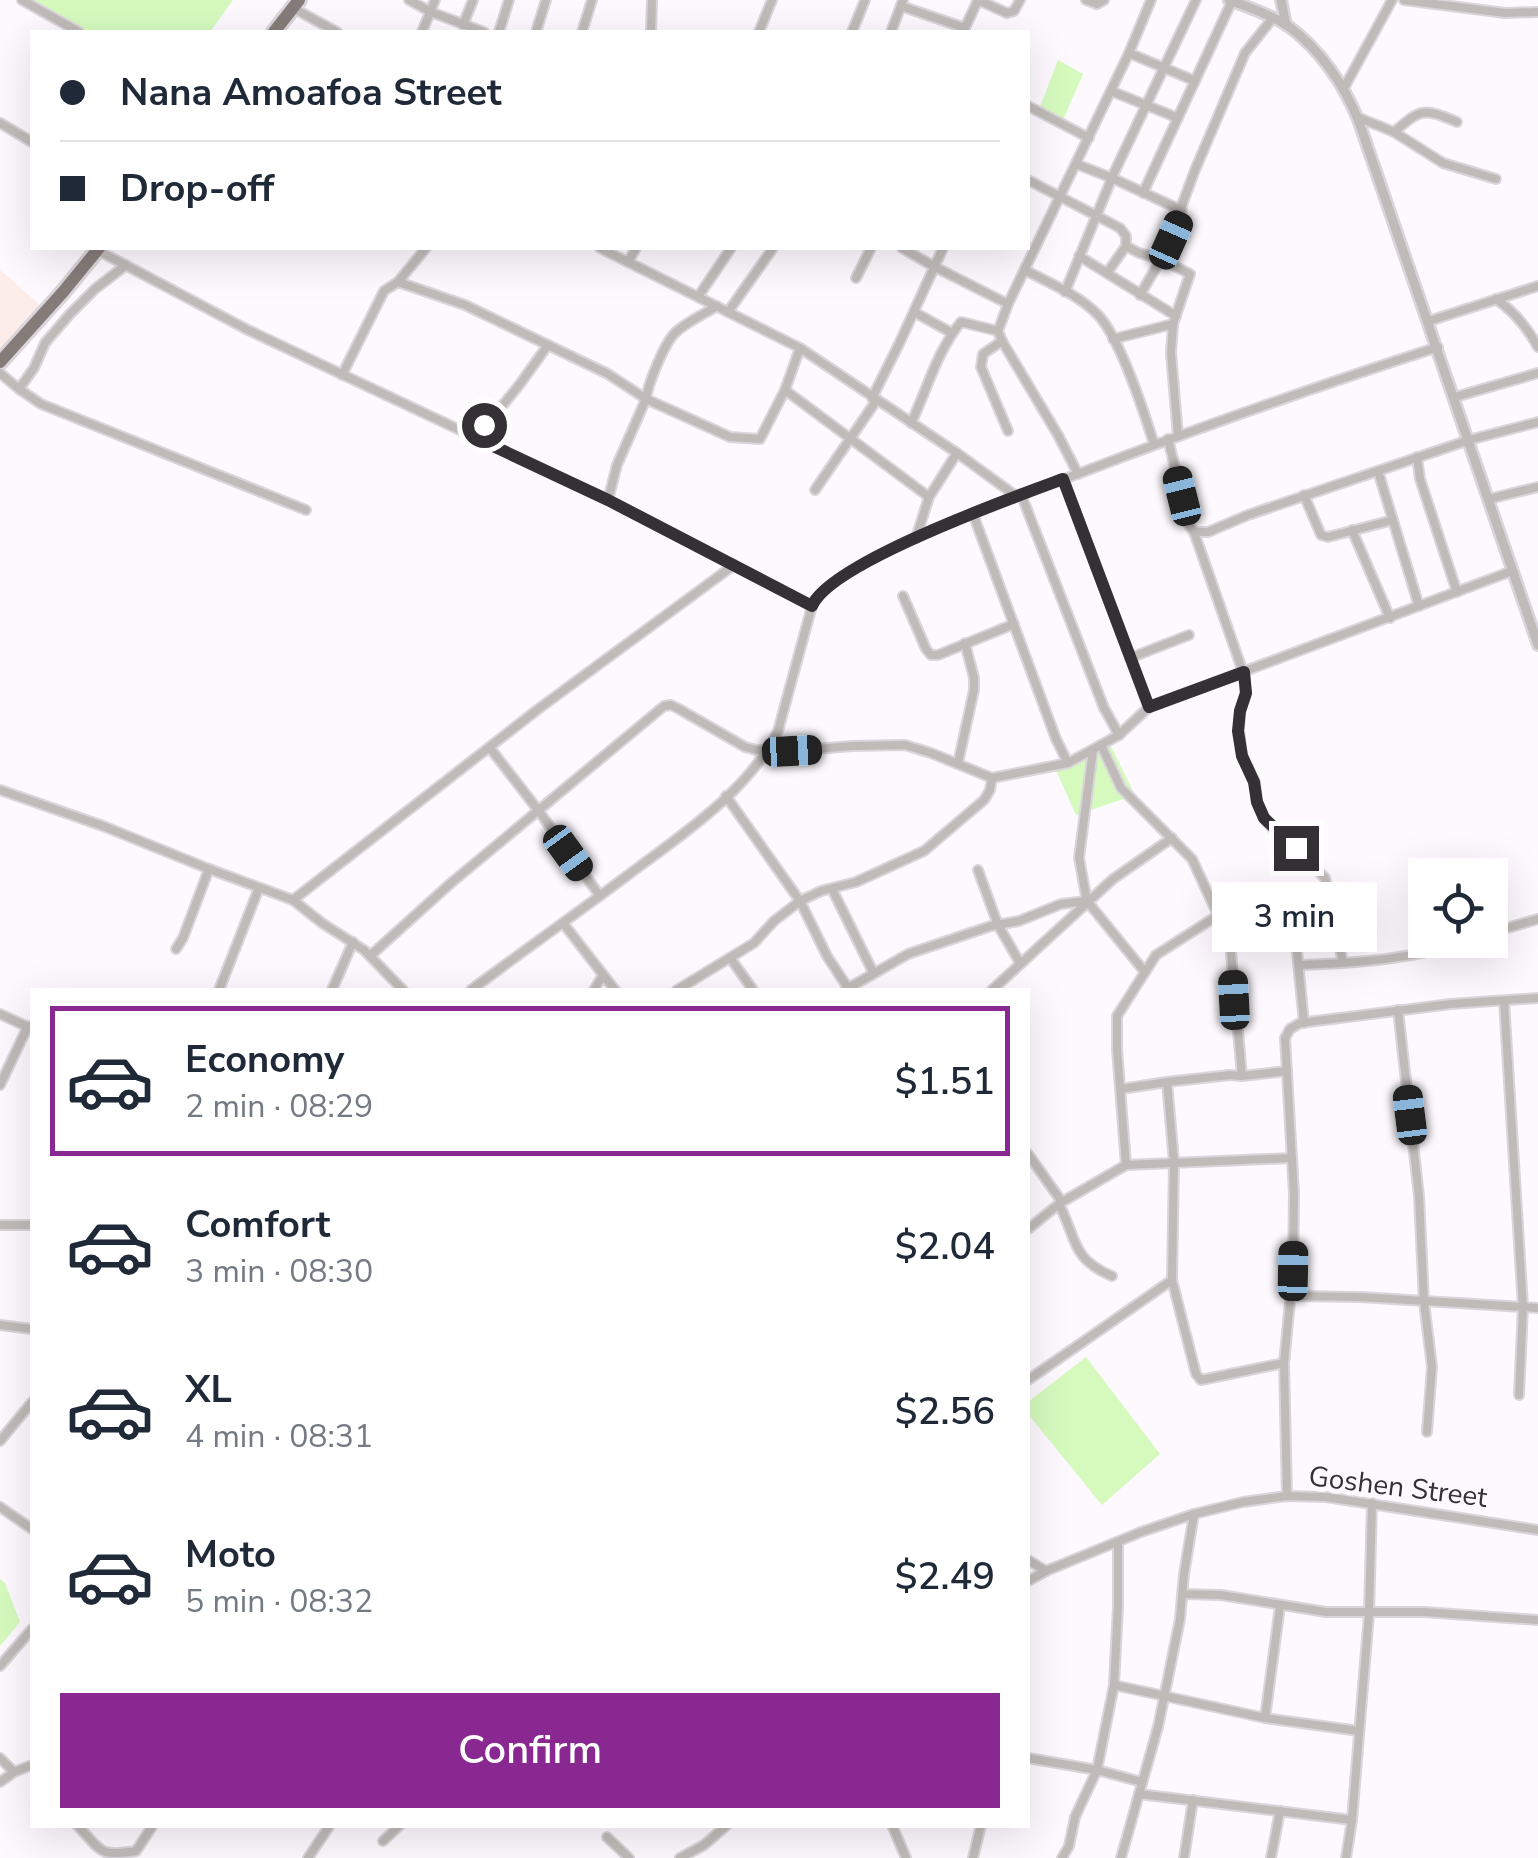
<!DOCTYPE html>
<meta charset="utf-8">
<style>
body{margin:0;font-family:"Nunito Sans",sans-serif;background:#f2f2f3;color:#1f2937;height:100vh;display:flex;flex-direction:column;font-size:38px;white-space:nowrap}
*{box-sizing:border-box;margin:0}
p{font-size:32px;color:#747a83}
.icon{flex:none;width:55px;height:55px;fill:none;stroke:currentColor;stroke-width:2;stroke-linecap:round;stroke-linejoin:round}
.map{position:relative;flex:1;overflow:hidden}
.sheet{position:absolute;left:30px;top:988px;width:1000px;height:840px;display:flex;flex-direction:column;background:#fff;border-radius:0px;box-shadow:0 10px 40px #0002}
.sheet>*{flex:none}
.hud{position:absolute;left:30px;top:30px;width:1000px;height:220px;border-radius:0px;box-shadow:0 10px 40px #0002;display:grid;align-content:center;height:220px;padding:0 30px;background:#fff}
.fabs{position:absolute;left:1408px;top:858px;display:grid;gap:20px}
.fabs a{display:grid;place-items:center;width:100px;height:100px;border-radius:0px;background:#fff;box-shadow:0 10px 40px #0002;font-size:50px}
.end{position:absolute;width:45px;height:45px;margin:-22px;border:12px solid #343135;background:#fff;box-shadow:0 0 0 5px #fff}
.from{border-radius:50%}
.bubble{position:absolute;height:70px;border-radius:0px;background:#fff;box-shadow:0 10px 40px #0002;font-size:32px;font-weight:600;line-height:70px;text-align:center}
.car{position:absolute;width:30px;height:60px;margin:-30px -15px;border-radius:12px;box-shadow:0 0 8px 2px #0007;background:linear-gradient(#222 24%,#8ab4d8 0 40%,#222 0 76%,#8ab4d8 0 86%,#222 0)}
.hud b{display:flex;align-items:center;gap:35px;height:95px;font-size:38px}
.hud b+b{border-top:2px solid #e0e1e3}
.hud i{width:25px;height:25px;background:#1f2937}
ul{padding:18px 0 0;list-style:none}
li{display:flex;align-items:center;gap:30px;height:150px;margin:0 20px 15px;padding:0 10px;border:5px solid transparent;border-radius:0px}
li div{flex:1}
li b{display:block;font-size:38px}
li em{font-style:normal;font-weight:600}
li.active{border-color:#892891}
li>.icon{width:90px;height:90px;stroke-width:1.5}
.primary-button{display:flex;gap:20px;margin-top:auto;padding:20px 30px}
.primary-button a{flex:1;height:115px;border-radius:0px;background:#892891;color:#fff;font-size:40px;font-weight:600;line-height:115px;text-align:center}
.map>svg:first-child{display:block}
.commercial{fill:#fdedea}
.park{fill:#d6fabe}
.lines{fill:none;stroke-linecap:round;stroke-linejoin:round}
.minor-casing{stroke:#d9d5da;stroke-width:12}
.tertiary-casing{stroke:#d9d5da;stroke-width:14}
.trunk-casing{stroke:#d9d5da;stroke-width:18}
.minor{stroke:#c0bbb9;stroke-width:8}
.tertiary{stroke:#c0bbb9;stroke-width:9}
.trunk{stroke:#857c79;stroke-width:12}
.route{stroke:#343135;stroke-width:12}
.labels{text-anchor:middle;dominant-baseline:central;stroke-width:10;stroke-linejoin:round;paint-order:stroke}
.street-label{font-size:28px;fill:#343135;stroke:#fdf9fe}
</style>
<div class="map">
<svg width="1538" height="1858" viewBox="0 0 1538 1858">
<rect width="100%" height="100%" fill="#fdf9fe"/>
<!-- commercial -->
<path class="commercial" d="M 0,270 L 41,306 L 0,351 Z"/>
<!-- park -->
<g class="park">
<path d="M 34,0 L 233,0 L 210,32 L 89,32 Z"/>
<path d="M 1058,60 L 1083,74 L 1063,120 L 1040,107 Z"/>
<path d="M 1110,744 L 1135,795 L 1076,815 L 1054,766 Z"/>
<path d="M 1086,1357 L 1160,1454 L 1102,1505 L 1028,1414 L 1028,1402 Z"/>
<path d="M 0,1579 L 5,1583 L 20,1622 L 0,1646 Z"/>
</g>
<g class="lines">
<defs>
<g id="minor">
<path d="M 22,0 L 79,32"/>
<path d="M 409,0 L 431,12 L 484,32"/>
<path d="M 978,0 L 1007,13 L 1014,11 L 1020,0"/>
<path d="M 1086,0 L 1097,4 L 1104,0"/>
<path d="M 1404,0 L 1505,13 L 1538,12"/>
<path d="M 901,6 L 965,28"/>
<path d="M 293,8 L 337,32"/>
<path d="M 463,25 L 473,0"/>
<path d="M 422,32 L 435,0"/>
<path d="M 499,32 L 509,0"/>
<path d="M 536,32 L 546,0"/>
<path d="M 582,32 L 592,0"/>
<path d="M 651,32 L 652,0"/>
<path d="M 759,32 L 772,0"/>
<path d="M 852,32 L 865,0"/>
<path d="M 891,32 L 903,0"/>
<path d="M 963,32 L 978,0"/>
<path d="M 1129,53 L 1195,81"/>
<path d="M 1344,88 L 1392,0"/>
<path d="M 1111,91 L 1178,118"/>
<path d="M 1028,106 L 1089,138"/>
<path d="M 1357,117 L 1394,132 L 1443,163 L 1496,179"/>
<path d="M 0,123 L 32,142"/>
<path d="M 1394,132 C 1422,108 1423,108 1457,122"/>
<path d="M 1076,164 L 1112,178 L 1181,210"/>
<path d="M 1028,180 L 1120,228 L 1126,236 L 1126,246 L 1139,253 L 1161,259 L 1140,295"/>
<path d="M 1143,193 L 1232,1"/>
<path d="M 600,248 L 800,348 L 957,453 L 1016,496"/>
<path d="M 902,248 L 933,266 L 1008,304"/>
<path d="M 97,250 L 246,329 L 608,500 L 812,606"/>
<path d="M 1079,256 L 1176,316"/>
<path d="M 628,262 L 636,248"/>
<path d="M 1025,270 C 1049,283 1079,295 1098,315 C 1120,338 1144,412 1154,444"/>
<path d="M 1107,273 L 1126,246"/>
<path d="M 856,278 L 871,248"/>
<path d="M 398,282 L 465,305 L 608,374 L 646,399 L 617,465 L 608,500"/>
<path d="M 1065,292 L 1114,173 L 1196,0"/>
<path d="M 698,297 L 731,248"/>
<path d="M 1496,299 C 1515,312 1527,327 1538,347"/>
<path d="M 717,306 C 703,315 686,322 675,333 C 664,344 648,384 646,399 L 730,437 L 760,439 L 785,390 L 800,348"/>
<path d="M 728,312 L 773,248"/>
<path d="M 914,312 L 952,333"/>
<path d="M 1429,321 L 1538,286"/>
<path d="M 1113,339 L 1173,324"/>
<path d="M 1002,341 L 983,354 L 981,367 L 1008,431"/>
<path d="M 0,373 L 19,389 L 41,404 L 306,510"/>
<path d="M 342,375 L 384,291 L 398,282 L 426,248"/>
<path d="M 19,389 L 34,368 L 45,343 L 70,314 L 95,289 L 126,265"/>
<path d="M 785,390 L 929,497"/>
<path d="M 1455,397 L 1538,373"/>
<path d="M 872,398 L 899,344 L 943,248"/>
<path d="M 911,423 C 927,390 937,351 961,322 L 998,331"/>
<path d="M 1178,436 L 1171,353 L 1173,324 L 1190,274 L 1161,259 L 1180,220 L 1182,205 L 1195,170 L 1245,53 L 1272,19"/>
<path d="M 476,438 L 520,384 L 548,345"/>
<path d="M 1168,439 L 1189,525 L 1194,532 L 1243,672 L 1246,693 L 1240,711 L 1239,731 L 1242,756 L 1255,782 L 1257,802 L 1264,818 L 1275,831 L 1296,848 L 1325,878 L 1343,963"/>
<path d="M 1417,457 L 1420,479 L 1457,592"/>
<path d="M 1378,471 L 1419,606"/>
<path d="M 1078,474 L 1058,435 L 1002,341 L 998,331 L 1008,304 L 1129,53 L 1151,0"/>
<path d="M 1063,479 L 1149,707"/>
<path d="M 815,490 L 876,401"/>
<path d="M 1021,494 L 1104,708 L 1119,735"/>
<path d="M 1304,495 L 1321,535 L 1328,537 L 1393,520"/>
<path d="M 1489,499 L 1538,487"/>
<path d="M 973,514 L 1056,739 L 1068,763"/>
<path d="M 1352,530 L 1390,618"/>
<path d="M 1194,532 L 1208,532 L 1248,515 L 1469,440 L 1538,422"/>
<path d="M 916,538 L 929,497 L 957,453"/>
<path d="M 903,596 L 926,649 L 931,655 L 938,655 L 1014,624"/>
<path d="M 1130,658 L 1189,635"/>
<path d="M 1101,745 L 1121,788 L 1192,859 L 1230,941 L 1242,1076 L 1230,1075 L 1167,1082 L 1174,1162 L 1172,1280 L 1196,1374 L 1201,1380 L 1284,1363"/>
<path d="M 490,748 L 538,810 L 600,896"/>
<path d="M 1093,750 L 1079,858 L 1087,901 L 1144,971"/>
<path d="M 958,763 L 974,690 L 974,678 L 965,643"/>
<path d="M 0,790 L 103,826 L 209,869 L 293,900"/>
<path d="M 726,796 L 800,901 L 827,956 L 848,988"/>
<path d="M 978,870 L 998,925 L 1020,963"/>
<path d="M 832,889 L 873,972"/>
<path d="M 1293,911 L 1304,1023"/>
<path d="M 1217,916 L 1156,955 L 1117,1016 L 1117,1049 L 1126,1165 L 1292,1158"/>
<path d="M 563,923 L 615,990"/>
<path d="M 1490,933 L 1538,919"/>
<path d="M 176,949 L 183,938 L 209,869"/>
<path d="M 370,956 L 451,883 L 664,706 L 671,705 L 679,709 L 745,747 L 756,750 L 792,751 L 852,746 L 905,745 L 931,753 L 992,778 L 1068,763 L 1119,735 L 1149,707 L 1512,571"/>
<path d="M 731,959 L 753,990"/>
<path d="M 1300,965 C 1358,963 1416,959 1470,940"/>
<path d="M 219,990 L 259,888"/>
<path d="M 332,990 L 353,942"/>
<path d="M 403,990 L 364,950 L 322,923 L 293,900 L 537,710 L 734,565"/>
<path d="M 471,990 C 523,951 576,914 628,875 C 680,836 749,791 778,731 L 812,606 C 831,560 1032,491 1083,472 C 1200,427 1318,386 1438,347"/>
<path d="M 594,990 L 603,975"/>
<path d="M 677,990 L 754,943 L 774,921 L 800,901 L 821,891 L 856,882 L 924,851 L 984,800 L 990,790 L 992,778"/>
<path d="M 845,990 L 908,954 L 991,926 L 1019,921 L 1061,904 L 1087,901"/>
<path d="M 992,990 L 1113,879 L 1172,838"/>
<path d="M 1504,1001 L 1523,1307 L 1538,1308"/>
<path d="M 1398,1010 L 1419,1196 L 1424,1302 L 1432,1367 L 1427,1432"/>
<path d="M 0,1014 L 28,1027"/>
<path d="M 1242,1076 L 1287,1071"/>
<path d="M 0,1085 L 28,1026"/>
<path d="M 1121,1089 L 1167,1082"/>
<path d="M 1028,1154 L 1062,1202 L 1126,1165"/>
<path d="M 1059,1204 C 1077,1239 1071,1259 1112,1276"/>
<path d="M 0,1225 L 32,1225"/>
<path d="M 1028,1229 L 1059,1204"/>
<path d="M 1290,1296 L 1360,1297 L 1523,1307 L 1519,1395"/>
<path d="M 0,1325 L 32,1329"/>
<path d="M 1028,1380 L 1172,1280"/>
<path d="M 0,1441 L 32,1402"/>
<path d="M 1287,1496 L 1284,1363 L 1293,1271 L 1294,1194 L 1285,1038 L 1290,1029 L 1300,1023 L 1451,1004 L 1538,998"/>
<path d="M 0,1507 L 32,1529"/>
<path d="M 1194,1514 L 1184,1574 L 1180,1619 L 1158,1727 L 1139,1794 L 1352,1820 L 1369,1614 L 1372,1503"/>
<path d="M 1028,1560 L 1046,1571"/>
<path d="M 1028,1581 L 1046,1571 L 1141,1532 L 1194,1514 L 1243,1502 L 1287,1496 L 1326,1497 L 1538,1530"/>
<path d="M 1182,1594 L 1221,1595 L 1326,1612 L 1424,1612 L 1538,1620"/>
<path d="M 0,1666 L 32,1629"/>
<path d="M 1114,1685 L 1265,1718 L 1359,1731"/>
<path d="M 1265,1718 L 1280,1606"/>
<path d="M 0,1758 L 14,1772"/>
<path d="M 1028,1758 L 1097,1770 L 1142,1782"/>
<path d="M 0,1782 L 14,1772 L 32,1765"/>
<path d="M 77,1825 C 103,1852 98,1857 136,1851 L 153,1825"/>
<path d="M 892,1825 L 906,1858"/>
<path d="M 607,1837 L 629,1858"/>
<path d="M 383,1841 L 400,1825"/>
<path d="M 308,1858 L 330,1825"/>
<path d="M 680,1858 L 704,1845 L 727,1825"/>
<path d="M 973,1858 L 981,1825"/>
<path d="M 1062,1858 L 1069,1846 L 1075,1817 L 1097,1770 L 1114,1685 L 1118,1606 L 1118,1542"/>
<path d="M 1121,1858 L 1139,1794"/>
<path d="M 1184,1858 L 1193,1800"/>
<path d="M 1271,1858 L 1280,1811"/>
<path d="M 1346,1858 L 1352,1820"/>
</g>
<g id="tertiary">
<path d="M 1229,0 C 1248,7 1272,15 1288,26 C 1320,49 1345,86 1359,122 L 1538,645"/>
<path d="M 1281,0 L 1286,25"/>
</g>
<g id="trunk">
<path d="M 274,32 L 299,0"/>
<path d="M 0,362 L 63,292 L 99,248"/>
</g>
</defs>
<!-- minor casing -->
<use href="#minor" class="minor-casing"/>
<!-- tertiary casing -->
<use href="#tertiary" class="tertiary-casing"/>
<!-- trunk casing -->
<use href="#trunk" class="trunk-casing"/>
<!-- minor -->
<use href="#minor" class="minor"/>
<!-- tertiary -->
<use href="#tertiary" class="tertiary"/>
<!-- trunk -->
<use href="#trunk" class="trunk"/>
</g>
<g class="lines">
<!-- route -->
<path class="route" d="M 484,425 L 476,438 L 608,500 L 812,606 C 830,563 1014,497 1063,479 L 1149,707 L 1244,672 L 1246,693 L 1240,711 L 1238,731 L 1242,756 L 1254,782 L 1257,802 L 1264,818 L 1296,848"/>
</g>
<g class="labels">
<!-- street labels -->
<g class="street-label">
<text transform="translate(1398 1487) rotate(7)">Goshen Street</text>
</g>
</g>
</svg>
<div class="fabs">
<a><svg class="icon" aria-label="locate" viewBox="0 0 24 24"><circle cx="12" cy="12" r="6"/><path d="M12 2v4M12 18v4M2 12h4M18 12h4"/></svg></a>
</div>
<i class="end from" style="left:484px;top:425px"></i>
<i class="end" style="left:1296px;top:848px"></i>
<div class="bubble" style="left:1212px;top:882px;width:165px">3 min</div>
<i class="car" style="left:1171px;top:240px;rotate:24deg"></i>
<i class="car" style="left:1182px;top:496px;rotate:346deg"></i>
<i class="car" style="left:792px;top:751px;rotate:87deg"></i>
<i class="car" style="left:568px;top:853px;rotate:144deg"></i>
<i class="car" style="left:1234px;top:1000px;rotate:357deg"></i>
<i class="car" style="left:1410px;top:1115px;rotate:353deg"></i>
<i class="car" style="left:1293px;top:1271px;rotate:1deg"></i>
<div class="hud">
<b><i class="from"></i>Nana Amoafoa Street</b>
<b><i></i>Drop-off</b>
</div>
<section class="sheet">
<ul>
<li class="active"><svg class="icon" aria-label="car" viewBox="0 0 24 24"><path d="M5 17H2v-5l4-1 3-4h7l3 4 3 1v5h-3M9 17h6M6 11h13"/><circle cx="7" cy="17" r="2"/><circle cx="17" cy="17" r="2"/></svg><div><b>Economy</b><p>2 min · 08:29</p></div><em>$1.51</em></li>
<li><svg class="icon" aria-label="car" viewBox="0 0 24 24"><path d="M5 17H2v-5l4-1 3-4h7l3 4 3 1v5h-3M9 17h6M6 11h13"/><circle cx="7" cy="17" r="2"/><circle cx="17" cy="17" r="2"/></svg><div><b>Comfort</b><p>3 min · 08:30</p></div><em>$2.04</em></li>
<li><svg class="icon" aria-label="car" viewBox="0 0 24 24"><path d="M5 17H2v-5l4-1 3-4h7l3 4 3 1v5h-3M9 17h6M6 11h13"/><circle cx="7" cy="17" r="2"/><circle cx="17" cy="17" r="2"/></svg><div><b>XL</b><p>4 min · 08:31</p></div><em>$2.56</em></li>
<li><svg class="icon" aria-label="car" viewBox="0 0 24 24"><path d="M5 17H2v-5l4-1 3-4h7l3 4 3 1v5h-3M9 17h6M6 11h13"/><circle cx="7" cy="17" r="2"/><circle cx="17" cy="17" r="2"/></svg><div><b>Moto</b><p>5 min · 08:32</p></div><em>$2.49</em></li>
</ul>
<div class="primary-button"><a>Confirm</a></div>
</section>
</div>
